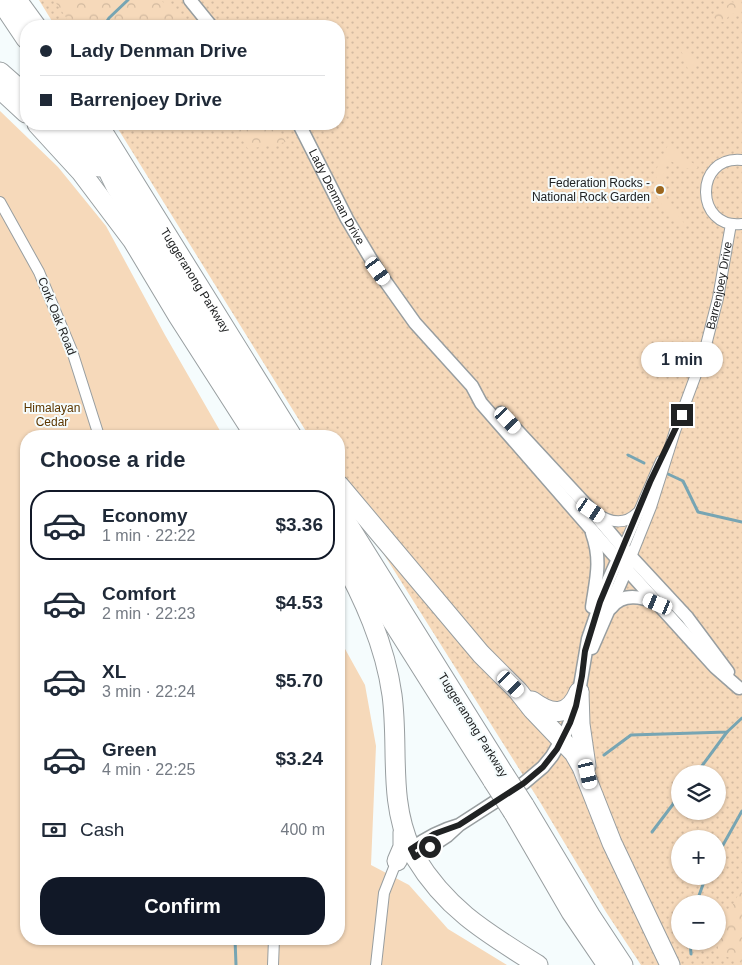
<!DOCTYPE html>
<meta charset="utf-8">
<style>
body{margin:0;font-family:Arial,sans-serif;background:#f2f2f3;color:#1f2937;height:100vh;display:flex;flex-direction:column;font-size:19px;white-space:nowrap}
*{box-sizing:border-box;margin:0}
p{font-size:16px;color:#747a83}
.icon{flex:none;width:28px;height:28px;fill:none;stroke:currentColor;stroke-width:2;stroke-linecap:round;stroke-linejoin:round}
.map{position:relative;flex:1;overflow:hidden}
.details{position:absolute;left:20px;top:430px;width:325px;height:515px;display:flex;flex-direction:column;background:#fff;border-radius:20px;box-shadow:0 1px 4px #0004}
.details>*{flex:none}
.guide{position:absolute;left:20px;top:20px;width:325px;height:110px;border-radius:20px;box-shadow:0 1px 4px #0004;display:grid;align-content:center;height:110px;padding:0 20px;background:#fff}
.tools{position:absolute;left:671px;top:765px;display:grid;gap:10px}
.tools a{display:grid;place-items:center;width:55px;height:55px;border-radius:50%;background:#fff;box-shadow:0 1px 4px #0004;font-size:25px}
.end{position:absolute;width:22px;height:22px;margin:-11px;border:6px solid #202223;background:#fff;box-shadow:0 0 0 2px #fff}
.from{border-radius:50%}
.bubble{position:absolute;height:35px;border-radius:18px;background:#fff;box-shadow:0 1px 4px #0004;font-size:16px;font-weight:800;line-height:35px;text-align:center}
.car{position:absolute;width:15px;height:30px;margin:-15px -8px;border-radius:6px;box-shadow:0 0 4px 1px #0007;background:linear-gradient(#fff 24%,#345 0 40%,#fff 0 76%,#345 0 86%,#fff 0)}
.guide b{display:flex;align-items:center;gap:18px;height:48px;font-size:19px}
.guide b+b{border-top:1px solid #e0e1e3}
.guide i{width:12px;height:12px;background:#1f2937}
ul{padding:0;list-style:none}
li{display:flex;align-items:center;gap:15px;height:70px;margin:0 10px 8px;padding:0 10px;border:2px solid transparent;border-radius:20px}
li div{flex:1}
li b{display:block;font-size:19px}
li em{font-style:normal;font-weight:800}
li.selected{border-color:#111827}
li>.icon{width:45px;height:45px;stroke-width:1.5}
h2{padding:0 20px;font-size:22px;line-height:60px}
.pay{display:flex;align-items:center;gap:12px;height:55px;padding:0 20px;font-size:19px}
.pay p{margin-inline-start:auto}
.primary-button{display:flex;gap:10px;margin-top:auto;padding:10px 20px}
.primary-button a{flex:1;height:58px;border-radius:20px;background:#111827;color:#fff;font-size:20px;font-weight:800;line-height:58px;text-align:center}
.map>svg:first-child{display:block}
.grass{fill:url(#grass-dots);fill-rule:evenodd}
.forest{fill:url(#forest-crowns)}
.garden{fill:#f6d9ba}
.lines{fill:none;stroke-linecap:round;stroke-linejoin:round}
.stream{stroke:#77a5b3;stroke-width:3}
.minor-casing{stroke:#989ea0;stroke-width:12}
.tertiary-casing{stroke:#989ea0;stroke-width:15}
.motorway-casing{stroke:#989ea0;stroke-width:21}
.minor{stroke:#fff;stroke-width:10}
.tertiary{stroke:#fff;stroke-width:12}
.motorway{stroke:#fff;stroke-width:19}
.motorway-bridge-casing{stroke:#989ea0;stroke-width:21;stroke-linecap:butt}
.motorway-bridge{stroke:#fff;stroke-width:19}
.route{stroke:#202223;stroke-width:6}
.poi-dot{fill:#9c671f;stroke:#f5fcfd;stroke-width:2}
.labels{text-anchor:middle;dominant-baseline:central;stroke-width:4;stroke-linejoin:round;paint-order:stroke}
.poi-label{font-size:12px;fill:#202223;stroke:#f5fcfd;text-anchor:end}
.street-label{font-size:12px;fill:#202223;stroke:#f5fcfd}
.park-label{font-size:12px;fill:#5d3700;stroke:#f5fcfd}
</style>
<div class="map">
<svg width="742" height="965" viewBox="0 0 742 965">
<defs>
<pattern id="grass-dots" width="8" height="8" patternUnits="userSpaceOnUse" patternTransform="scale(1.25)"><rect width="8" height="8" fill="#f6d9ba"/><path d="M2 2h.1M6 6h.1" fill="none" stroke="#d3baa0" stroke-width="1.8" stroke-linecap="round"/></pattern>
<pattern id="forest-crowns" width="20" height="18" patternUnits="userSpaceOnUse" patternTransform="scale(1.25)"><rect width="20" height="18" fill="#f6d9ba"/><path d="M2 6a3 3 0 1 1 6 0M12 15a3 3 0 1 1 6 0" fill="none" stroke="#d3baa0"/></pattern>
</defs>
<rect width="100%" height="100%" fill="#f5fcfd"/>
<!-- grass -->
<path class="grass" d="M 39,0 L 742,0 L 742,965 L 641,965 L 606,912 L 540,802 L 339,483 L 339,436 L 309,436 L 115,124 L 339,124 L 339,26 L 55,26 ZM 680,774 L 718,774 L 718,811 L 680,811 ZM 680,839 L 718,839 L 718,876 L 680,876 ZM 680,904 L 718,904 L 718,941 L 680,941 Z"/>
<!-- forest -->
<g class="forest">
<path d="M 54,0 L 160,0 L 175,10 L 190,26 L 72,26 Z"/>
<path d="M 731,2 L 737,3 L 740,6 L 739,12 L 729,15 L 725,22 L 719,22 L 713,17 L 714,12 L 719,10 L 719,6 L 728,5 Z"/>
<path d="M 230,124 L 275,124 L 286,142 L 248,149 L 236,129 Z"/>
<path d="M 742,888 L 742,963 L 718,953 L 718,932 Z"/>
</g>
<!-- garden -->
<g class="garden">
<path d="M 679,46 L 696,58 L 696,62 L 689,75 L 686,62 Z"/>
<path d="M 0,111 L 58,167 L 106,226 L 165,335 L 223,436 L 26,436 L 26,939 L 339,939 L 339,638 L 365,685 L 376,746 L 371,865 L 409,885 L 448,929 L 507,965 L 0,965 Z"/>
<path d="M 668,145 L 698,167 L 694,170 L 681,167 L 669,160 C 655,187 668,204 685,224 L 683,227 L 670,218 L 657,197 L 656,170 Z"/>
</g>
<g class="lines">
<!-- stream -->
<g class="stream">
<path d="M 104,26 L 109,18 L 128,0"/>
<path d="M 628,455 L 644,463"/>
<path d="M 668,474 L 683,481 L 698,512 L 742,522"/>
<path d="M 604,755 L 631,735 L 727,732 L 742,718"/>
<path d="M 696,774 L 727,732"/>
<path d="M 652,832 L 680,795"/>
<path d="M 718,854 L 742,811"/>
<path d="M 696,904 L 706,876"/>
<path d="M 235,939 L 236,965"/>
<path d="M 690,941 L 691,954"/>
</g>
<defs>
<g id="minor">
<path d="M 742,160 C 693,155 695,230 742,224"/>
<path d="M 0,202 L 39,272 L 72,351 L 99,436"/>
<path d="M 596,513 C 609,522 624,526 637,513"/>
<path d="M 623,548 L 661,461"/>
<path id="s1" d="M 631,557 L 651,507 L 675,431 L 704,353 L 718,298 L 731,224"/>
<path d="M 273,965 L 274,939"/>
<path d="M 376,965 L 384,893 L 395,865 L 400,858"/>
</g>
<g id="tertiary">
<path d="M 190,0 L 211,26"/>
<path id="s2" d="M 299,124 L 347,219 L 378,271 L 415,323 L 472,386 L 481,403 L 611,552 L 715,667 L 739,688"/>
<path d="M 501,413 L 591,510 L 623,548 L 687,617 L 728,672"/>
<path d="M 592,533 C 602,561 596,579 592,607"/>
<path d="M 611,608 C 622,593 640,596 656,603"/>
<path d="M 592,648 L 629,563"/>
<path d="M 459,825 C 441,830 426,838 411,849 L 415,857 L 447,836 L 459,825 L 524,783 L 543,767 L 552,756 L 566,732 L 574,711 L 579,692 L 588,639 L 608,581 L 623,548"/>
</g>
<g id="motorway">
<path d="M 0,0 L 26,39"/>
<path d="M 17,0 L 36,26"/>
<path d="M 0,72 L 25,94"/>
<path d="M 0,89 L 26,113"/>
<path d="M 37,124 L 81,172 L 133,241 L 178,316 L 255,436"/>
<path d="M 57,124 L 99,167"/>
<path d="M 82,124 L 95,144 L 116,187 L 276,436"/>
<path id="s3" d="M 98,124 L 292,436"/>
<path d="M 339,485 L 481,654 L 518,691 L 533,710 L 574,753 L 582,767 L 612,843 L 670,965"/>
<path d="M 339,510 L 504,774"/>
<path d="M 339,537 L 493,781"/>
<path d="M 339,553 C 363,597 385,644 392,695 C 399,747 388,800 411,849"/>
<path d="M 579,692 L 580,724 L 586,766"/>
<path d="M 532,701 C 551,715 568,718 579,692"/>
<path d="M 524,805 L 590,915 L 623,965"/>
<path d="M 513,812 L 571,912 L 607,965"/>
<path d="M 415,857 C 447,910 487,933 538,965"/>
<path d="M 397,861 L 403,847 L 403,832"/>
</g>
</defs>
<!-- minor casing -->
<use href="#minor" class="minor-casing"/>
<!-- tertiary casing -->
<use href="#tertiary" class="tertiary-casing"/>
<!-- motorway casing -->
<use href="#motorway" class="motorway-casing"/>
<!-- minor -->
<use href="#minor" class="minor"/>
<!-- tertiary -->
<use href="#tertiary" class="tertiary"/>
<!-- motorway -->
<use href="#motorway" class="motorway"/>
<defs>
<g id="motorway-bridge">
<path d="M 504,774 L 524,805"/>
<path d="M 493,781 L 513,812"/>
</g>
</defs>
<!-- motorway-bridge casing -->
<use href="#motorway-bridge" class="motorway-bridge-casing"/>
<!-- motorway-bridge -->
<use href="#motorway-bridge" class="motorway-bridge"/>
</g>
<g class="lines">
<!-- route -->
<path class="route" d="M 430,847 L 415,857 L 411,849 L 434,834 L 459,825 L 524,783 L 543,767 L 557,749 L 570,723 L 576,706 L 582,676 L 585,651 L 600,602 L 650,482 L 682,415"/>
</g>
<!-- markers -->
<circle class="poi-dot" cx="660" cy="190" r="5"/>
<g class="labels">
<!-- poi labels -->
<g class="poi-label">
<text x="650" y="183">Federation Rocks -<tspan x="650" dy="14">National Rock Garden</tspan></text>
</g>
<!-- street labels -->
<g class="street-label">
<text stroke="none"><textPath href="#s2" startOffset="82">Lady Denman Drive</textPath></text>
<text stroke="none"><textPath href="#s3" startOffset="184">Tuggeranong Parkway</textPath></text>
<text stroke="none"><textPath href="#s1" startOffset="286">Barrenjoey Drive</textPath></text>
<text transform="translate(57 316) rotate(68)">Cork Oak Road</text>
<text transform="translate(473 725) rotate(58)">Tuggeranong Parkway</text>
</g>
<!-- park labels -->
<g class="park-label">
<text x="52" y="408">Himalayan<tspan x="52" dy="14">Cedar</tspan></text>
</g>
</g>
</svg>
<div class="tools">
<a><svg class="icon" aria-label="layers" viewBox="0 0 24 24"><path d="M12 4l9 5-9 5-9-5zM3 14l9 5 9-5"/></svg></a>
<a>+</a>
<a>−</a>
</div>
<i class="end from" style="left:430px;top:847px"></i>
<i class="end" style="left:682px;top:415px"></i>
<div class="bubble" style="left:641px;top:342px;width:82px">1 min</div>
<i class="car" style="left:378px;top:271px;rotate:144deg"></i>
<i class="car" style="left:508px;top:420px;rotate:137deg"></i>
<i class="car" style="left:591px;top:510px;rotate:124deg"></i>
<i class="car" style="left:658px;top:604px;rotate:292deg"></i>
<i class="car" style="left:511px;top:684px;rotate:135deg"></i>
<i class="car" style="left:588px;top:774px;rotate:167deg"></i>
<div class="guide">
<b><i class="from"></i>Lady Denman Drive</b>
<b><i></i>Barrenjoey Drive</b>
</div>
<section class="details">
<h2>Choose a ride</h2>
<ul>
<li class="selected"><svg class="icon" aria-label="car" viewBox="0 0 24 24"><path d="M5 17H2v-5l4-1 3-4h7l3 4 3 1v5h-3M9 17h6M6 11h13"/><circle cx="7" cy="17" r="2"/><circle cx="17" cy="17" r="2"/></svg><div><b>Economy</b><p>1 min · 22:22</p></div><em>$3.36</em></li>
<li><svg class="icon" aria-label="car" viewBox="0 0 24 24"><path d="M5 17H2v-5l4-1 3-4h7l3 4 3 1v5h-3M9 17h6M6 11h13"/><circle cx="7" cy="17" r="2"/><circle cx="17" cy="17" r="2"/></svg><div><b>Comfort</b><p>2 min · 22:23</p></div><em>$4.53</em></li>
<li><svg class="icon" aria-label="car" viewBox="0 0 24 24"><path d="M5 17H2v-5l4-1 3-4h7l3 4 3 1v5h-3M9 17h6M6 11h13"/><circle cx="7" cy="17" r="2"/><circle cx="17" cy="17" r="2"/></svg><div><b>XL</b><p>3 min · 22:24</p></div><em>$5.70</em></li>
<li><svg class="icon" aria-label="car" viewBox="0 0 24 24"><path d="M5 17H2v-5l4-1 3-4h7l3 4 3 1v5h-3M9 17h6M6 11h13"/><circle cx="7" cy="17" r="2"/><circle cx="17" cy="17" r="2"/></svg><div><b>Green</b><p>4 min · 22:25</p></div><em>$3.24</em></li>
</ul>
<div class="pay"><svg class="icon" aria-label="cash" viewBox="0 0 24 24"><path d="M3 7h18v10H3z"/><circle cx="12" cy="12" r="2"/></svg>Cash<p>400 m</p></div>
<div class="primary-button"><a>Confirm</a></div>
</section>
</div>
